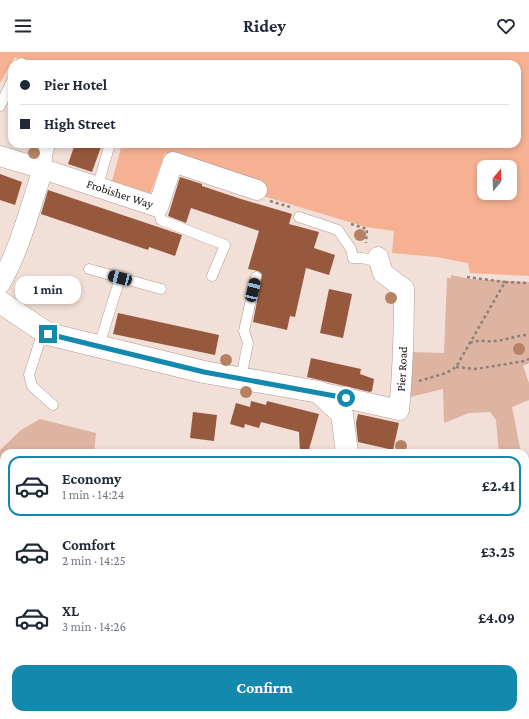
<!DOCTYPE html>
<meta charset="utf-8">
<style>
body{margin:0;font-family:"Crimson Pro",serif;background:#f6f6f7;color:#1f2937;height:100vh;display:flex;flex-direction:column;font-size:15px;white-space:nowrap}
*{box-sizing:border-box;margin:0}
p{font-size:13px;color:#747a83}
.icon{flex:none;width:22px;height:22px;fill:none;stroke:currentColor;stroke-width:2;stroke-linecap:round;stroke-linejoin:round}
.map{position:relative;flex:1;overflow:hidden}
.sheet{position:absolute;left:0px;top:397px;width:529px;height:270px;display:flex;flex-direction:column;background:#fff;border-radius:12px 12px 0 0;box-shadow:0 2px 6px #0003}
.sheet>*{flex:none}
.banner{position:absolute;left:8px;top:8px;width:513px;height:88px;border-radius:12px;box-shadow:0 2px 6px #0003;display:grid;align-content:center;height:88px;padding:0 12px;background:#fff}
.needle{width:26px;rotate:19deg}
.tools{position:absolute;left:477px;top:108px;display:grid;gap:8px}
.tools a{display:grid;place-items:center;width:40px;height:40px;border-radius:8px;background:#fff;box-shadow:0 2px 6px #0003;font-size:20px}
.end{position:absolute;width:18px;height:18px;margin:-9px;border:5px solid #138aad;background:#fff;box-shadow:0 0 0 2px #fff}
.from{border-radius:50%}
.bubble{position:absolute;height:28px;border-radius:12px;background:#fff;box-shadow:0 2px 6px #0003;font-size:13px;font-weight:700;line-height:28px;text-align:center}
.car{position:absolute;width:12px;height:24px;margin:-12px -6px;border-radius:5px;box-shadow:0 0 3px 1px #0007;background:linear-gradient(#222 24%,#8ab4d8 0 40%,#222 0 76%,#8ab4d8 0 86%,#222 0)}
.banner b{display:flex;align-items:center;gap:14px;height:38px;font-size:15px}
.banner b+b{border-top:1px solid #e0e1e3}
.banner i{width:10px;height:10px;background:#1f2937}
ul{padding:7px 0 0;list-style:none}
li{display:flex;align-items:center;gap:12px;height:60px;margin:0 8px 6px;padding:0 4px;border:2px solid transparent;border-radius:12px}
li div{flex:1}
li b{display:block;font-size:15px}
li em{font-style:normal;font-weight:700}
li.active{border-color:#138aad}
li>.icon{width:36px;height:36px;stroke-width:1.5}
.button{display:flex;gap:8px;margin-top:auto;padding:8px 12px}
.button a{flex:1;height:46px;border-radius:12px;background:#138aad;color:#fff;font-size:16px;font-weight:700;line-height:46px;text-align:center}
header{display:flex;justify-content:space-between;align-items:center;height:52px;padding:0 12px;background:#fff;font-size:18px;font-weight:700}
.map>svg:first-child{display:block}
.green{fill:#ddb3a1}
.water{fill:#f5b192;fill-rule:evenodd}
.building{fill:#96593d}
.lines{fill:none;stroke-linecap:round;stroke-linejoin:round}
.service-casing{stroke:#ad9c95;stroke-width:11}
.pedestrian-casing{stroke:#ad9c95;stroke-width:16}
.minor-casing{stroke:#ad9c95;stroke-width:21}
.secondary-casing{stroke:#ad9c95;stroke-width:23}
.path{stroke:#8d807a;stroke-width:2.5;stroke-dasharray:3 3;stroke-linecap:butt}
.service{stroke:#fff;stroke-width:10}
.pedestrian{stroke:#fff;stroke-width:15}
.minor{stroke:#fff;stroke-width:20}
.secondary{stroke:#fff;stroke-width:22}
.tree{fill:#b68264}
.route{stroke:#138aad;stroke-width:5}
.labels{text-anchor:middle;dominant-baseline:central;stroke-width:3;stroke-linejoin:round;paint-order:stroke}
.street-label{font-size:12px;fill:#150f0c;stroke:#fff}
</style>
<header><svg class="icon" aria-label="menu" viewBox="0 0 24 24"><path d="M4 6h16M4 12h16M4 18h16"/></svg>Ridey<svg class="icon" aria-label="heart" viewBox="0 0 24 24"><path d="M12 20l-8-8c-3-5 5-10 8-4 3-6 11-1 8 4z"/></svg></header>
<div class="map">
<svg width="529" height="667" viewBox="0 0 529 667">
<rect width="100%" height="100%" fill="#f2dfd7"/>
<!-- green -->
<g class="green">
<path d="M 451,223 L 470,227 L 529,230 L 529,311 L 523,314 L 529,331 L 529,348 L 512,355 L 521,401 L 499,401 L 496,368 L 490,360 L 469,361 L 444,371 L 443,337 L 406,346 L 409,300 L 444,301 L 447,226 L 451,226 Z"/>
<path d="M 40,367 L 96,381 L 94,401 L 4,401 L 4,657 L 0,657 L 0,398 L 21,378 Z"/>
<path d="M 529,455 L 529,563 L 525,571 L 525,458 Z"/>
</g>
<!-- water -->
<path class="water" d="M 0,0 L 529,0 L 529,224 L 470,221 L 468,211 L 436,205 L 392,201 L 394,179 L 366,175 L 263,144 L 264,135 L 165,101 L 151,140 L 150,141 L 112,129 L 122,92 L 517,92 L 517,12 L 37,12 L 15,5 L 0,31 ZM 484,115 L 510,115 L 510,141 L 484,141 Z"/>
<!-- building -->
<g class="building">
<path d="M 75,92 L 102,92 L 92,120 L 68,112 Z"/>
<path d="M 0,122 L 22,130 L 15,153 L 0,148 Z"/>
<path d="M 180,125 L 202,132 L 202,134 L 241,147 L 292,162 L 289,172 L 319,180 L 314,196 L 335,203 L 329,223 L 306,216 L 295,265 L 290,264 L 287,278 L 253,270 L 262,223 L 261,221 L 258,219 L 248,217 L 259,179 L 191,156 L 186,171 L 168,164 Z"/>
<path d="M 48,138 L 182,183 L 175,204 L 149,195 L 148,198 L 41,162 Z"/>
<path d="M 329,237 L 352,242 L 343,286 L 320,281 Z"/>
<path d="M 118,261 L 219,283 L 215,303 L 113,282 Z"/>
<path d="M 311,306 L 361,317 L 360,322 L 374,327 L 372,339 L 370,340 L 307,325 Z"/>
<path d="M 251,349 L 266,353 L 267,349 L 319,362 L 308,401 L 300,401 L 299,380 L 261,370 L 259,376 L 245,372 L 244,376 L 230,372 L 236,351 L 250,355 Z"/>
<path d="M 193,360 L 217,363 L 214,389 L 190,386 Z"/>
<path d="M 358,362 L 399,371 L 393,398 L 358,390 L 356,371 Z"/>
</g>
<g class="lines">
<defs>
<g id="service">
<path d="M 20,12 L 21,11 L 24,12"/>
<path d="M 0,54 L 12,29"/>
<path d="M 97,136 L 110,92"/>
<path d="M 158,155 L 161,168 L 225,193 L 212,224"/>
<path d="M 299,165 L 338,178 L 351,197 L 353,206 L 362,206 L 380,210"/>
<path d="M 89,217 L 161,237"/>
<path d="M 43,279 L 29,323 L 32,334 L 53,353"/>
<path d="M 99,294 L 120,226"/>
<path d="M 241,326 L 248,291 L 244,279 L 256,225"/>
</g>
<path id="pedestrian" d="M 43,117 L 45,101 L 48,92"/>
<g id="minor">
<path d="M 0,104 L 43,117 L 158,155 L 173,110 L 257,138"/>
<path d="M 0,232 C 20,197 30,156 43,117"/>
<path d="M 319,340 L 399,358 C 403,318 404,277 404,237 L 383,221 L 378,205"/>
<path d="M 72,667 L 83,663"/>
<path d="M 213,667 L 213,663"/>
<path d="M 458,667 L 459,663"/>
</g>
<g id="secondary">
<path d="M 0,250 L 48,282 L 204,320 L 319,340 L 342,362 L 347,401"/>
<path d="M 347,663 L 347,667"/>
</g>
</defs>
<!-- service casing -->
<use href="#service" class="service-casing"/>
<!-- pedestrian casing -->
<use href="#pedestrian" class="pedestrian-casing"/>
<!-- minor casing -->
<use href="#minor" class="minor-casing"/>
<!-- secondary casing -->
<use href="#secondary" class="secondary-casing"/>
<!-- path -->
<g class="path">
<path d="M 270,149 L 290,155"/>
<path d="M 351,172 L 367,177 L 366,191"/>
<path d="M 467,225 L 505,230"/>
<path d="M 470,291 C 478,287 486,290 495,289 C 507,288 517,283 529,283"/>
<path d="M 456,315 L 476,317 L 524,309 L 529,307"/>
<path d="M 419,329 L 446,321 L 456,315 L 505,230 L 529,231"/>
<path d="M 0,440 L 4,436"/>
<path d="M 0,499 L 4,503"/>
<path d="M 525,567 L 529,567"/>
<path d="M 0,616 L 4,617"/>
</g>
<!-- service -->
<use href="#service" class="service"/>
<!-- pedestrian -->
<use href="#pedestrian" class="pedestrian"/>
<!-- minor -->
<use href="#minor" class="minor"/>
<!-- secondary -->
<use href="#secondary" class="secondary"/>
</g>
<!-- trees -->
<g class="tree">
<circle cx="34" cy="101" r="6"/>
<circle cx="360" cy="183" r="6"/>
<circle cx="391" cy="246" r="6"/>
<circle cx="519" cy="297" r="6"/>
<circle cx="226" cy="308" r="6"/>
<circle cx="246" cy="340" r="6"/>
<circle cx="401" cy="394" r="6"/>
</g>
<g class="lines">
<!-- route -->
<path class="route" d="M 48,282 L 204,320 L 346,346"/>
</g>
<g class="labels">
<!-- street labels -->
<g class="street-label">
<text transform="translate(120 142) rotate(18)">Frobisher Way</text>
<text transform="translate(402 317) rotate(-87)">Pier Road</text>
</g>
</g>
</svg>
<div class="tools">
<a><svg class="needle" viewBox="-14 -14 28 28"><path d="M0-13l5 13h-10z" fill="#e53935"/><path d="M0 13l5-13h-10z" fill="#747a83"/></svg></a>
</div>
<i class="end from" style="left:346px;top:346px"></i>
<i class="end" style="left:48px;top:282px"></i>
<div class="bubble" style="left:15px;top:224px;width:66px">1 min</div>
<i class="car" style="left:120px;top:226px;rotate:285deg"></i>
<i class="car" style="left:253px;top:238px;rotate:13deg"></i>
<div class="banner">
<b><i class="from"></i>Pier Hotel</b>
<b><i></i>High Street</b>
</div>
<section class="sheet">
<ul>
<li class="active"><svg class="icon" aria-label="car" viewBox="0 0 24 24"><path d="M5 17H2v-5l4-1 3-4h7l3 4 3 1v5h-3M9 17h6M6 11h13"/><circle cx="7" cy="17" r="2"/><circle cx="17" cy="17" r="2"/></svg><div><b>Economy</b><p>1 min · 14:24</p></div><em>£2.41</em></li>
<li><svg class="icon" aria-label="car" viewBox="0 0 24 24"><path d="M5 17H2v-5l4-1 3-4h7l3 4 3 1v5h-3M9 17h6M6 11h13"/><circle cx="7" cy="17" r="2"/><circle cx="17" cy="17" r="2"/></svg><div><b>Comfort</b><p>2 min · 14:25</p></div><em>£3.25</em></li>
<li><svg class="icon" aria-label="car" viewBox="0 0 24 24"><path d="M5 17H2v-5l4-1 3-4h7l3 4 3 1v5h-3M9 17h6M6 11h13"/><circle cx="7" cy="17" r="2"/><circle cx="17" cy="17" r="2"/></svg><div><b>XL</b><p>3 min · 14:26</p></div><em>£4.09</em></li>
</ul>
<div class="button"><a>Confirm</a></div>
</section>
</div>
